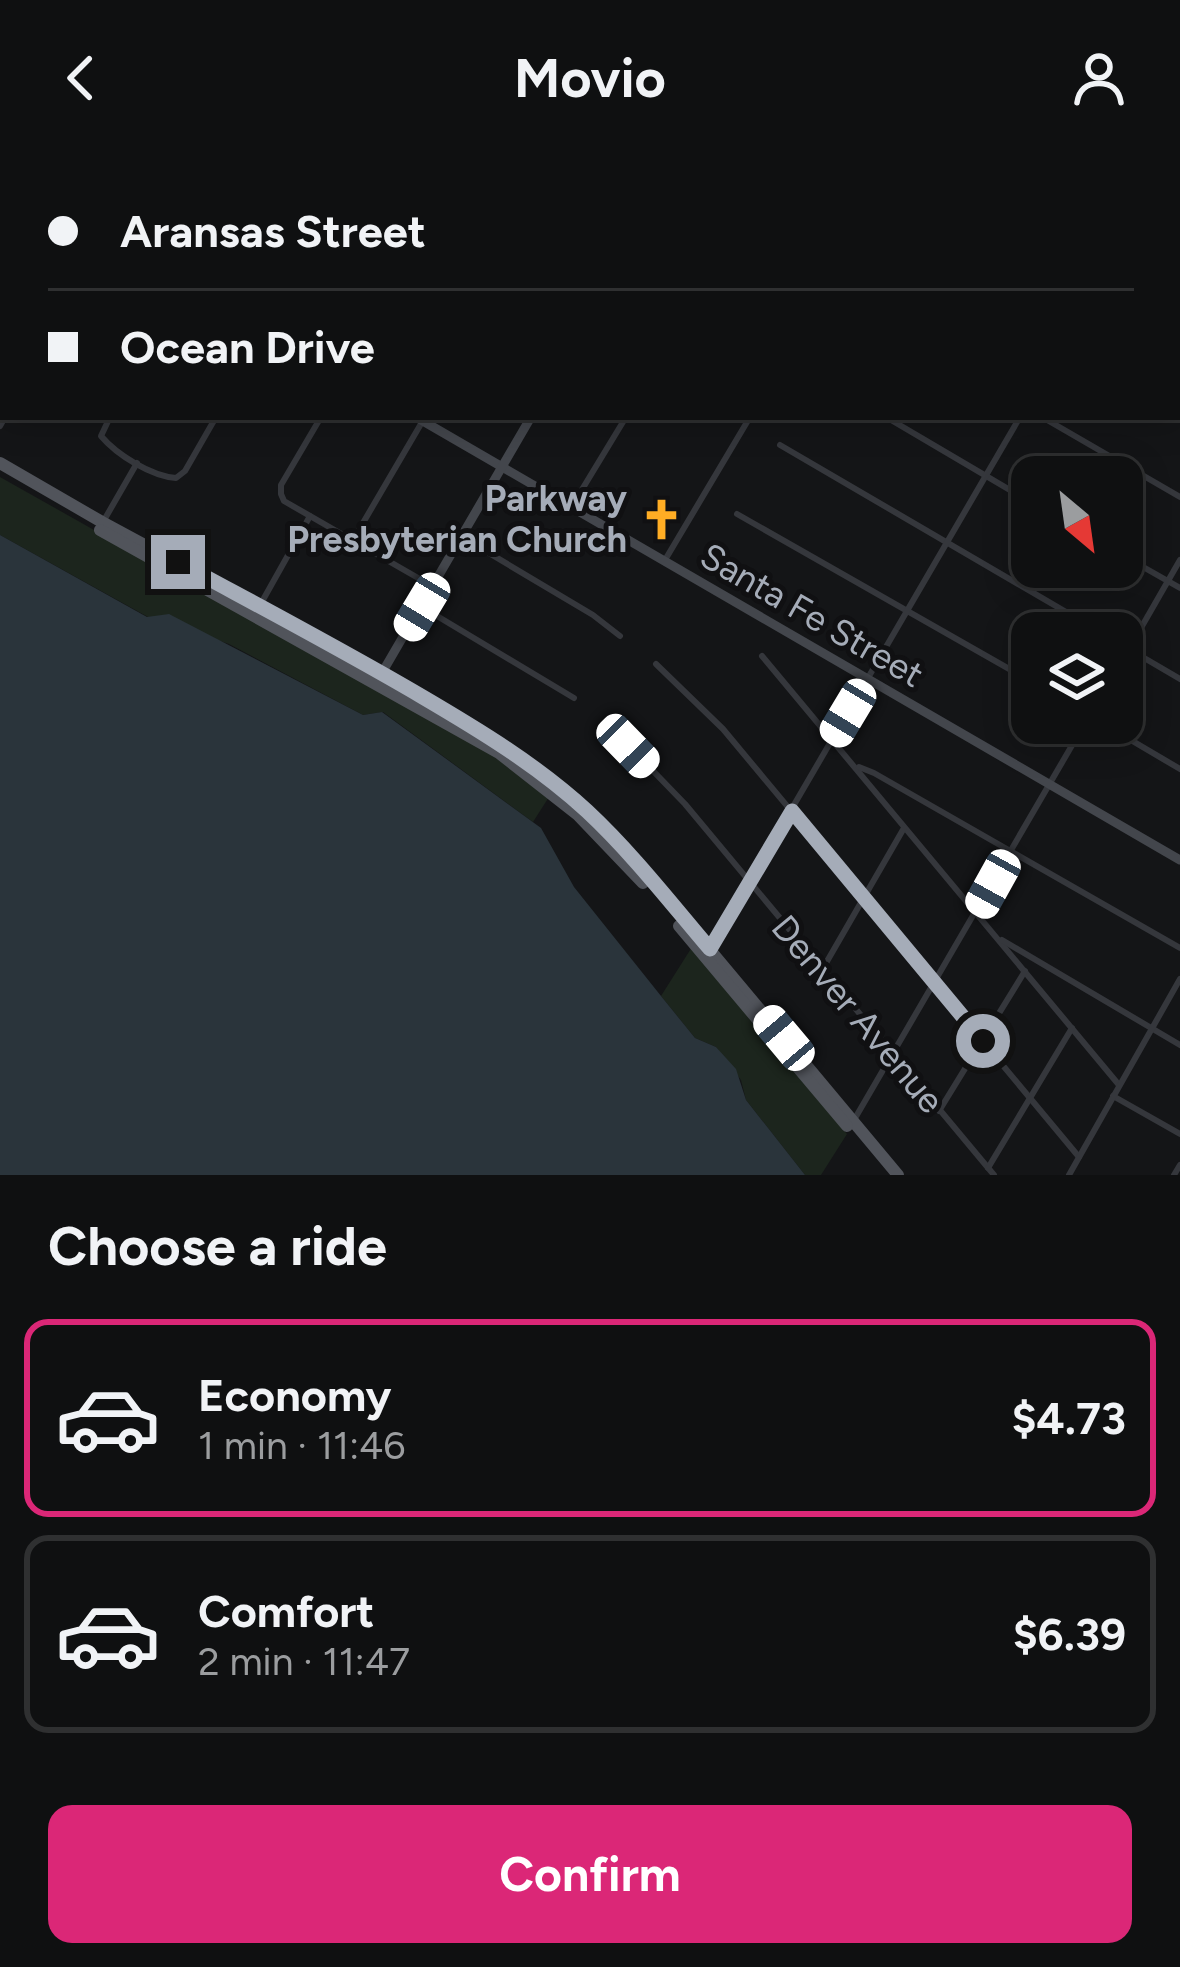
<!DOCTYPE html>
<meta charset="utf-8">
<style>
body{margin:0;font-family:Figtree,sans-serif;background:#1d1e1f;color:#f1f3f6;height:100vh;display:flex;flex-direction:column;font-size:45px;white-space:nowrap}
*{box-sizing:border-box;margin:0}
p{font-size:39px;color:#9b9d9f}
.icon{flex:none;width:66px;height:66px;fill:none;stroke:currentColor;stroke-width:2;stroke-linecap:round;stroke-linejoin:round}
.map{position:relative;height:1019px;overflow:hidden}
.side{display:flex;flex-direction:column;background:#0f1011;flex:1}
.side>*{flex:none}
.banner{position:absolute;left:0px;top:0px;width:1182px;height:264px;box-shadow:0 6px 30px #0003,0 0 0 3px #2f3031;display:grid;align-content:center;height:264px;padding:0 48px;background:#0f1011}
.needle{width:78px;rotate:151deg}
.fabs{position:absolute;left:1011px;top:300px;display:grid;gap:24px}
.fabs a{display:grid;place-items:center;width:132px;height:132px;border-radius:24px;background:#0f1011;box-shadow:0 6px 30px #0003,0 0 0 3px #2f3031;font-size:60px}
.end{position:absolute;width:54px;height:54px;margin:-27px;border:15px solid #a5acb8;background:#111;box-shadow:0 0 0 6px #111}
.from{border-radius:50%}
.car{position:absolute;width:36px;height:72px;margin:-36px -18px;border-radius:15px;box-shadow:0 0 9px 3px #0007;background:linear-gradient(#fff 24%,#345 0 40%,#fff 0 76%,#345 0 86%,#fff 0)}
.banner b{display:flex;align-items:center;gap:42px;height:114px;font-size:45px}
.banner b+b{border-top:3px solid #2f3031}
.banner i{width:30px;height:30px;background:#f1f3f6}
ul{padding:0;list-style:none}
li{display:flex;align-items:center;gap:36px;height:198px;margin:0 24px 18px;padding:0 24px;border:6px solid #2f3031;border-radius:24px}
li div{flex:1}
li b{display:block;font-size:45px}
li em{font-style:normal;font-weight:700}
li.active{border-color:#db2777}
li>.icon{width:108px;height:108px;stroke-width:1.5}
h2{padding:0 48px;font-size:54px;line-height:144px}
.button{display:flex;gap:24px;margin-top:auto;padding:24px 48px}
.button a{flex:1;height:138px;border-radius:24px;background:#db2777;color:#fff;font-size:48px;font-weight:700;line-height:138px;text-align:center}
header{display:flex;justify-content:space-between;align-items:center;height:156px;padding:0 48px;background:#0f1011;font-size:54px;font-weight:700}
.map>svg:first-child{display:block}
.green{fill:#1c251d}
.water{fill:#2a343b}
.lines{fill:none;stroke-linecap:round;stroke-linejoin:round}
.street{stroke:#35373c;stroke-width:6}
.secondary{stroke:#43464c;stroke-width:9}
.primary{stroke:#51545b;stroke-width:12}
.route{stroke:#a5acb8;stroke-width:15}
.labels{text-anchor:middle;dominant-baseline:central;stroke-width:10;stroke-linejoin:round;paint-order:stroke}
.poi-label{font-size:36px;font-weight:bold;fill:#a5acb8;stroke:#101012;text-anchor:end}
.street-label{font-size:36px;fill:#a5acb8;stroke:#101012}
</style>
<header><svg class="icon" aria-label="back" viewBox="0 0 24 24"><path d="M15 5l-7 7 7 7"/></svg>Movio<svg class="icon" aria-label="person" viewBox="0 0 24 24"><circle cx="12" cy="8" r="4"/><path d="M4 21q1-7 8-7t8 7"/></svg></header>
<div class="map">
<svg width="1180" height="1019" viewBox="0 0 1180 1019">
<rect width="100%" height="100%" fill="#141517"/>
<!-- green -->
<g class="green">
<path d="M 0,321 L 490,597 L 549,641 L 533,666 L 383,556 L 363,559 L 229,488 L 148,461 L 0,379 Z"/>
<path d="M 692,791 L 847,978 L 821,1019 L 805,1019 L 746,944 L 741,924 L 716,891 L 695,882 L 661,840 Z"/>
</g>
<!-- water -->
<path class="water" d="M 0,379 L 147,461 L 169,458 L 363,559 L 382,556 L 541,672 L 574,731 L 661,840 L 695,882 L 716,891 L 736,913 L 746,944 L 805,1019 L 0,1019 Z"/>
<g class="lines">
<!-- street -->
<g class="street">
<path d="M 359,0 L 364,3"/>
<path d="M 29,3 L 31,0"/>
<path d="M 119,3 L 121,0"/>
<path d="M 209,3 L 211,0"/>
<path d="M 302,3 L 303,0"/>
<path d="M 390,3 L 392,0"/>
<path d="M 507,3 L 507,0"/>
<path d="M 818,3 L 819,0"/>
<path d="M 1037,3 L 1039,0"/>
<path d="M 1124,3 L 1126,0"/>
<path d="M 0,167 L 3,162"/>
<path d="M 0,196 L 3,197"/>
<path d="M 110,261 L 101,280 C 117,299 151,320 176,322 L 185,315 L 216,261"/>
<path d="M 321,261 L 281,329 L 281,338 L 284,345 L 432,430"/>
<path d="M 886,261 L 1032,347"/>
<path d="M 1042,261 L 1180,341"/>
<path d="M 0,270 L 5,261"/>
<path d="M 780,289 L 1102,477"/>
<path d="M 572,350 L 626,261"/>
<path d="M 737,358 L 1032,526"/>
<path d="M 103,366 L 137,307"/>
<path d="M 462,381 L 593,459 L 620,480"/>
<path d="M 353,384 L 425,261"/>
<path d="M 1122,399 L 1180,432"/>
<path d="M 665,404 L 750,261"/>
<path d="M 259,451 L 310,360"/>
<path d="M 422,451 L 574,542"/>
<path d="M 1122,489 L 1180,523"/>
<path d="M 762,500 L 1119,929"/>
<path d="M 1122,505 L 1180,404"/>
<path d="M 656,508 L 723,573 L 1079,1001"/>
<path d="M 1102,567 L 1180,613"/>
<path d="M 628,589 L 685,648 L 994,1019"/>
<path d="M 859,611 L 874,617 L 1180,792"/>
<path d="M 1002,784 L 1180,889"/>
<path d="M 710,793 L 1020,261"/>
<path d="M 822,814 L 904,672"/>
<path d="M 1113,940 L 1180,978"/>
<path d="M 939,955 L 1025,815"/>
<path d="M 854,964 L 1085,567"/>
<path d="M 988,1012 L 1072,872"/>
<path d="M 1069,1019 L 1180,823"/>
<path d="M 1174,1019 L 1180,1009"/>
</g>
<!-- secondary -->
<g class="secondary">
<path d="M 756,0 L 761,3"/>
<path d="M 682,3 L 683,0"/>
<path d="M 900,3 L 902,0"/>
<path d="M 953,3 L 955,0"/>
<path d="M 0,33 L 3,34"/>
<path d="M 1179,245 L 1180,245"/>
<path d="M 416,261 L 1180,704"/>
<path d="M 379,522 L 531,261"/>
</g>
<!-- primary -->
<g class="primary">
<path d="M 0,307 L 102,366 L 382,517 L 482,576 L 544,620 L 588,656 L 644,715 L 898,1019"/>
<path d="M 100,374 L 499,597 L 578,659 L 643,727"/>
<path d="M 679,770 L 847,970"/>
</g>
</g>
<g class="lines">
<!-- route -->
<path class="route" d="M 178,406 C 259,450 341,493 421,540 C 479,574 537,609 587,655 C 632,697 670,746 710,793 L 792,655 L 983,885"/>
</g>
<!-- icons -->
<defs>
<symbol id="church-bare" viewBox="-9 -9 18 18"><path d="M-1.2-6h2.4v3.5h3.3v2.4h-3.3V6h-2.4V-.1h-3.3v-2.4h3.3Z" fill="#ffad24" stroke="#101012" stroke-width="2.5" paint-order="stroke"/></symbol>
</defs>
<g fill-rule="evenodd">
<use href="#church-bare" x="632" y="334" width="59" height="59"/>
</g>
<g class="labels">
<!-- poi labels -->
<g class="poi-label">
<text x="627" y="342">Parkway<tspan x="627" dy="41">Presbyterian Church</tspan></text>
</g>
<!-- street labels -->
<g class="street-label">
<text transform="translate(812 459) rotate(30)">Santa Fe Street</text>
<text transform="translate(858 858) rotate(50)">Denver Avenue</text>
</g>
</g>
</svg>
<div class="fabs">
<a><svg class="needle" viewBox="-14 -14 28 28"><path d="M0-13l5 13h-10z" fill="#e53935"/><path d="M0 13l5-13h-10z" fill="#9b9d9f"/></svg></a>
<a><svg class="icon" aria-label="layers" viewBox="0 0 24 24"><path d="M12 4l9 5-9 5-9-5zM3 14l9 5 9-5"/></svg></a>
</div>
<i class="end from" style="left:983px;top:885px"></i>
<i class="end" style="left:178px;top:406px"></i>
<i class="car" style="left:422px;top:451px;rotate:211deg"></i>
<i class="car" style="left:848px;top:557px;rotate:211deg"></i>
<i class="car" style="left:628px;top:590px;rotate:136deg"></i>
<i class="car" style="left:993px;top:728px;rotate:209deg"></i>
<i class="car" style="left:784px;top:882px;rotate:320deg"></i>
<div class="banner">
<b><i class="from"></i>Aransas Street</b>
<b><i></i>Ocean Drive</b>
</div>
</div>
<section class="side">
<h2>Choose a ride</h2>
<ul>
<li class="active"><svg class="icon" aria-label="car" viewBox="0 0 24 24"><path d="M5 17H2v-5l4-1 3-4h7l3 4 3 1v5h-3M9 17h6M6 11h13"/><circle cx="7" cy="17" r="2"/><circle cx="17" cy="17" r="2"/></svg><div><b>Economy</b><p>1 min · 11:46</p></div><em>$4.73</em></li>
<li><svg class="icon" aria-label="car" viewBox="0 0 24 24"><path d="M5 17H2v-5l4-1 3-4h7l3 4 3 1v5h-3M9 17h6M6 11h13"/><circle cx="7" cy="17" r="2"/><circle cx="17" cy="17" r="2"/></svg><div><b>Comfort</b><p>2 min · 11:47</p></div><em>$6.39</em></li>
</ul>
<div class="button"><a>Confirm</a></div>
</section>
